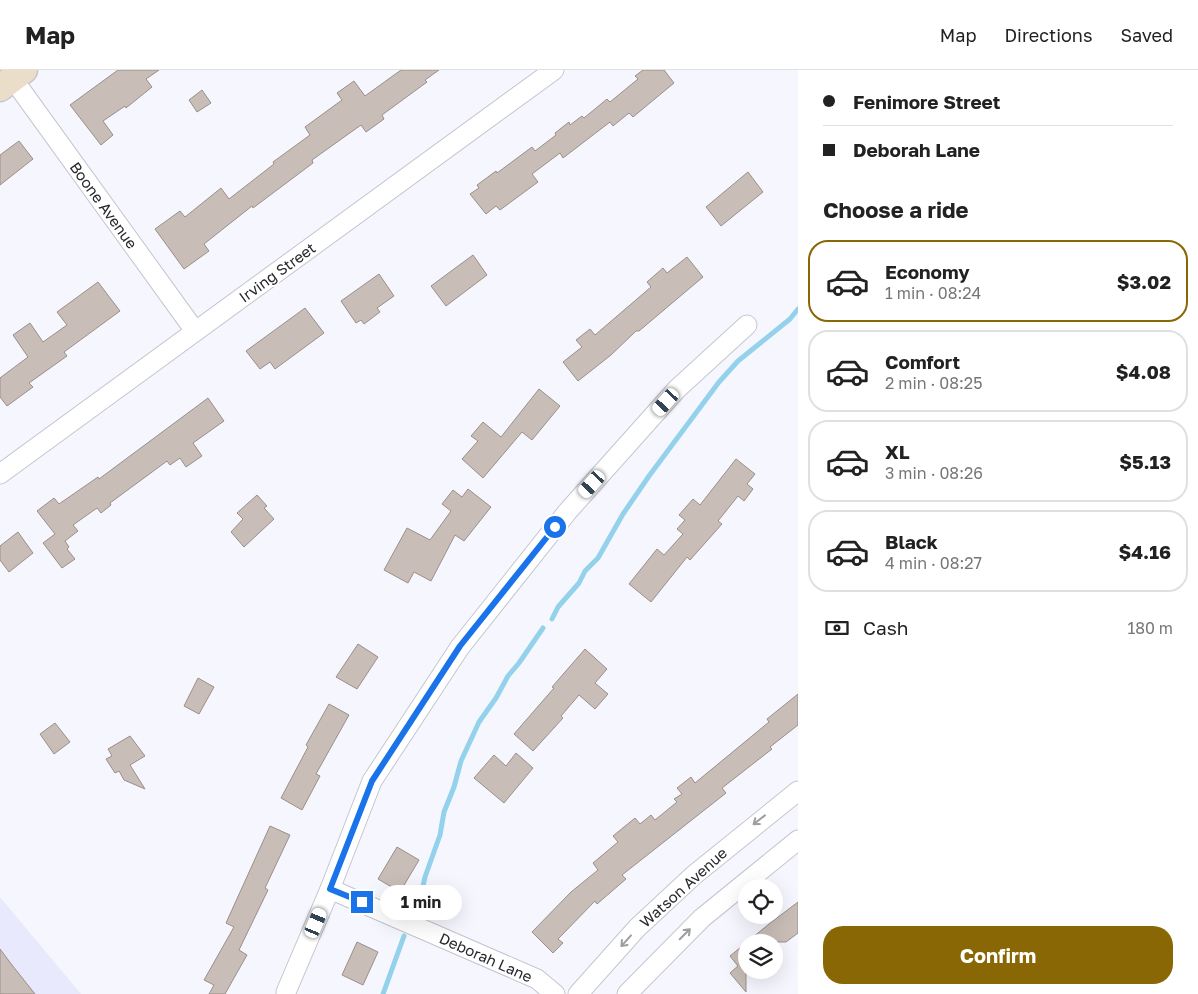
<!DOCTYPE html>
<meta charset="utf-8">
<style>
body{margin:0;font-family:"Golos Text",sans-serif;background:#f2f2f2;color:#222;height:100vh;display:flex;flex-direction:column;font-size:19px;white-space:nowrap}
*{box-sizing:border-box;margin:0}
p{font-size:16px;color:#767676}
.icon{flex:none;width:28px;height:28px;fill:none;stroke:currentColor;stroke-width:2;stroke-linecap:round;stroke-linejoin:round}
.map{position:relative;flex:1;overflow:hidden}
.panel{display:flex;flex-direction:column;background:#fff;width:400px}
.panel>*{flex:none}
.hud{display:grid;align-content:center;height:110px;padding:0 25px;background:#fff}
.fabs{position:absolute;left:738px;top:809px;display:grid;gap:10px}
.fabs a{display:grid;place-items:center;width:45px;height:45px;border-radius:50%;background:#fff;box-shadow:0 5px 20px #0002;font-size:25px}
.end{position:absolute;width:22px;height:22px;margin:-11px;border:6px solid #1a73e8;background:#fff;box-shadow:0 0 0 2px #fff}
.from{border-radius:50%}
.bubble{position:absolute;height:35px;border-radius:18px;background:#fff;box-shadow:0 5px 20px #0002;font-size:16px;font-weight:700;line-height:35px;text-align:center}
.car{position:absolute;width:15px;height:30px;margin:-15px -8px;border-radius:6px;box-shadow:0 0 4px 1px #0007;background:linear-gradient(#fff 24%,#345 0 40%,#fff 0 76%,#345 0 86%,#fff 0)}
.hud b{display:flex;align-items:center;gap:18px;height:48px;font-size:19px}
.hud b+b{border-top:1px solid #e0e0e0}
.hud i{width:12px;height:12px;background:#222}
ul{padding:0;list-style:none}
li{display:flex;align-items:center;gap:15px;height:82px;margin:0 10px 8px;padding:0 15px;border:2px solid #e0e0e0;border-radius:20px}
li div{flex:1}
li b{display:block;font-size:19px}
li em{font-style:normal;font-weight:700}
li.on{border-color:#896705}
li>.icon{width:45px;height:45px;stroke-width:1.5}
h2{padding:0 25px;font-size:22px;line-height:60px}
.pay{display:flex;align-items:center;gap:12px;height:55px;padding:0 25px;font-size:19px}
.pay p{margin-inline-start:auto}
.cta{display:flex;gap:10px;margin-top:auto;padding:10px 25px}
.cta a{flex:1;height:58px;border-radius:20px;background:#896705;color:#fff;font-size:20px;font-weight:700;line-height:58px;text-align:center}
header{display:flex;align-items:center;gap:30px;box-sizing:border-box;height:70px;padding:0 25px;background:#fff;border-bottom:1px solid #e0e0e0}
header strong{font-size:24px}
nav{display:flex;gap:28px;margin-inline-start:auto;font-size:18px}
main{display:flex;flex:1;min-height:0}
.map>svg:first-child{display:block}
.built{fill:#e8e9fd}
.lines{fill:none;stroke-linecap:round;stroke-linejoin:round}
.stream{stroke:#94d2ec;stroke-width:5}
.building{fill:#c9bdb7;stroke:#9a8f89}
.street-casing{stroke:#c5c5d1;stroke-width:21}
.secondary-casing{stroke:#c5c5d1;stroke-width:29}
.street{stroke:#fff;stroke-width:19}
.secondary{stroke:#eadec8;stroke-width:26}
.oneway{stroke:#9e9ea0}
.route{stroke:#1a73e8;stroke-width:6}
.labels{text-anchor:middle;dominant-baseline:central;stroke-width:4;stroke-linejoin:round;paint-order:stroke}
.street-label{font-size:15px;fill:#27272c;stroke:#fff}
</style>
<header>
<strong>Map</strong>
<nav><a>Map</a><a>Directions</a><a>Saved</a></nav>
</header>
<main>
<div class="map">
<svg width="798" height="924" viewBox="0 0 798 924">
<rect width="100%" height="100%" fill="#f6f7fe"/>
<!-- built -->
<path class="built" d="M 0,827 L 81,924 L 0,924 Z"/>
<g class="lines">
<!-- stream -->
<g class="stream">
<path d="M 552,549 L 558,537 L 579,513 L 585,501 L 598,488 L 623,444 L 649,406 L 719,312 L 738,291 L 790,249 L 798,239"/>
<path d="M 411,849 L 420,830 L 425,807 L 440,765 L 444,742 L 454,717 L 461,691 L 479,652 L 496,628 L 508,606 L 519,593 L 543,558"/>
<path d="M 383,924 L 404,866"/>
</g>
</g>
<!-- building -->
<g class="building">
<path d="M 118,0 L 159,0 L 146,9 L 152,17 L 126,38 L 125,36 L 103,51 L 113,65 L 101,75 L 70,35 Z"/>
<path d="M 401,0 L 439,0 L 425,10 L 427,12 L 382,45 L 384,49 L 366,62 L 361,55 L 312,90 L 313,93 L 253,138 L 252,136 L 204,174 L 209,181 L 184,199 L 155,159 L 180,141 L 185,147 L 221,118 L 229,129 L 274,94 L 273,92 L 310,65 L 305,57 L 342,30 L 337,23 L 354,11 L 365,26 Z"/>
<path d="M 643,0 L 664,0 L 674,13 L 633,47 L 629,43 L 613,56 L 610,52 L 563,88 L 560,83 L 532,104 L 538,112 L 500,140 L 496,136 L 486,144 L 470,124 L 479,118 L 477,115 L 496,101 L 497,103 L 532,77 L 535,81 L 556,65 L 555,63 L 569,52 L 570,55 L 582,46 L 584,48 L 607,29 L 610,32 L 638,9 L 635,6 Z"/>
<path d="M 202,20 L 211,33 L 197,42 L 189,30 Z"/>
<path d="M 19,71 L 33,89 L 0,115 L 0,85 Z"/>
<path d="M 748,102 L 763,122 L 721,156 L 706,137 Z"/>
<path d="M 473,185 L 487,205 L 446,236 L 431,216 Z"/>
<path d="M 687,187 L 703,207 L 639,261 L 636,261 L 611,285 L 578,311 L 563,292 L 582,277 L 576,270 L 590,259 L 595,265 L 651,217 L 647,212 L 663,198 L 667,203 Z"/>
<path d="M 379,204 L 394,226 L 377,238 L 380,242 L 364,254 L 361,250 L 356,253 L 341,231 Z"/>
<path d="M 98,212 L 120,241 L 64,282 L 67,286 L 29,313 L 33,317 L 7,336 L 0,327 L 0,308 L 28,287 L 13,265 L 30,253 L 43,272 L 67,255 L 57,242 Z"/>
<path d="M 305,238 L 324,263 L 275,299 L 270,292 L 260,299 L 246,281 Z"/>
<path d="M 539,319 L 560,336 L 532,370 L 522,362 L 483,408 L 462,389 L 478,371 L 471,366 L 483,352 L 501,367 Z"/>
<path d="M 208,328 L 224,351 L 193,373 L 202,386 L 186,397 L 180,388 L 170,395 L 167,391 L 110,433 L 111,435 L 101,443 L 97,438 L 73,455 L 78,461 L 65,471 L 69,477 L 67,479 L 75,489 L 62,498 L 43,473 L 55,464 L 37,441 L 54,428 L 59,434 L 98,407 L 99,409 Z"/>
<path d="M 736,389 L 755,404 L 747,414 L 753,419 L 744,431 L 738,426 L 718,451 L 722,454 L 690,490 L 687,487 L 651,532 L 629,514 L 657,479 L 664,485 L 683,464 L 677,459 L 685,450 L 679,445 L 693,429 L 700,435 Z"/>
<path d="M 468,419 L 491,437 L 464,471 L 455,465 L 431,511 L 414,502 L 408,513 L 384,500 L 407,458 L 430,470 L 451,441 L 442,434 L 453,420 L 462,427 Z"/>
<path d="M 257,425 L 267,436 L 264,438 L 274,449 L 244,477 L 231,462 L 243,449 L 237,443 Z"/>
<path d="M 18,462 L 33,483 L 9,502 L 0,490 L 0,476 Z"/>
<path d="M 358,574 L 378,587 L 357,619 L 336,607 Z"/>
<path d="M 585,579 L 607,599 L 595,613 L 608,624 L 595,639 L 579,625 L 561,646 L 563,648 L 533,681 L 514,664 L 554,618 L 552,617 Z"/>
<path d="M 198,608 L 214,617 L 199,644 L 184,636 Z"/>
<path d="M 798,624 L 798,655 L 770,677 L 772,679 L 722,718 L 726,723 L 622,805 L 626,809 L 597,834 L 595,831 L 558,869 L 563,873 L 553,883 L 532,862 L 571,822 L 598,800 L 593,793 L 618,772 L 613,766 L 635,748 L 640,754 L 651,745 L 655,750 L 677,732 L 674,729 L 682,724 L 677,718 L 691,707 L 695,713 L 769,652 L 767,649 Z"/>
<path d="M 329,634 L 349,645 L 316,704 L 320,706 L 302,740 L 281,728 L 308,677 L 306,675 Z"/>
<path d="M 55,653 L 70,672 L 54,684 L 40,664 Z"/>
<path d="M 130,666 L 145,686 L 130,695 L 145,719 L 124,710 L 119,701 L 115,703 L 106,689 L 112,686 L 108,679 Z"/>
<path d="M 516,683 L 533,698 L 504,733 L 474,708 L 494,685 L 506,696 Z"/>
<path d="M 270,756 L 290,765 L 265,818 L 268,820 L 239,880 L 247,885 L 225,924 L 209,924 L 214,915 L 204,910 L 234,857 L 226,853 Z"/>
<path d="M 397,777 L 419,790 L 400,822 L 378,809 Z"/>
<path d="M 798,832 L 798,863 L 786,872 L 747,872 L 769,854 Z"/>
<path d="M 357,872 L 378,882 L 363,915 L 342,905 Z"/>
<path d="M 746,873 L 746,922 L 730,903 L 738,896 L 730,886 Z"/>
<path d="M 0,879 L 12,895 L 35,924 L 0,924 Z"/>
</g>
<g class="lines">
<defs>
<g id="street">
<path d="M 13,9 L 195,261"/>
<path d="M 0,404 L 554,0"/>
<path d="M 330,819 L 537,909 L 555,924"/>
<path d="M 286,922 L 330,819 L 372,711 L 460,577 L 568,441 L 677,319 L 747,255"/>
<path d="M 578,924 L 637,858 L 694,805 L 798,721"/>
<path d="M 627,924 L 702,848 L 798,770"/>
</g>
<path id="secondary" d="M 0,18 L 24,0"/>
</defs>
<!-- street casing -->
<use href="#street" class="street-casing"/>
<!-- secondary casing -->
<use href="#secondary" class="secondary-casing"/>
<!-- street -->
<use href="#street" class="street"/>
<!-- secondary -->
<use href="#secondary" class="secondary"/>
</g>
<!-- one-way arrows -->
<defs><path id="oneway-shaft" d="M-6 0H5M1.5-3L5.5 0L1.5 3" fill="none" stroke-width="1.6" stroke-linecap="round" stroke-linejoin="round" transform="scale(1.25)"/></defs>
<g class="oneway">
<use href="#oneway-shaft" transform="translate(759 750) rotate(142)"/>
<use href="#oneway-shaft" transform="translate(685 864) rotate(-45)"/>
<use href="#oneway-shaft" transform="translate(626 871) rotate(132)"/>
</g>
<g class="lines">
<!-- route -->
<path class="route" d="M 362,832 L 330,819 L 372,711 L 460,576 L 555,457"/>
</g>
<g class="labels">
<!-- street labels -->
<g class="street-label">
<text transform="translate(104 135) rotate(54)">Boone Avenue</text>
<text transform="translate(277 202) rotate(-36)">Irving Street</text>
<text transform="translate(683 817) rotate(-42)">Watson Avenue</text>
<text transform="translate(486 887) rotate(24)">Deborah Lane</text>
</g>
</g>
</svg>
<div class="fabs">
<a><svg class="icon" aria-label="locate" viewBox="0 0 24 24"><circle cx="12" cy="12" r="6"/><path d="M12 2v4M12 18v4M2 12h4M18 12h4"/></svg></a>
<a><svg class="icon" aria-label="layers" viewBox="0 0 24 24"><path d="M12 4l9 5-9 5-9-5zM3 14l9 5 9-5"/></svg></a>
</div>
<i class="end from" style="left:555px;top:457px"></i>
<i class="end" style="left:362px;top:832px"></i>
<div class="bubble" style="left:380px;top:815px;width:82px">1 min</div>
<i class="car" style="left:666px;top:332px;rotate:222deg"></i>
<i class="car" style="left:592px;top:414px;rotate:222deg"></i>
<i class="car" style="left:316px;top:853px;rotate:23deg"></i>
</div>
<section class="panel">
<div class="hud">
<b><i class="from"></i>Fenimore Street</b>
<b><i></i>Deborah Lane</b>
</div>
<h2>Choose a ride</h2>
<ul>
<li class="on"><svg class="icon" aria-label="car" viewBox="0 0 24 24"><path d="M5 17H2v-5l4-1 3-4h7l3 4 3 1v5h-3M9 17h6M6 11h13"/><circle cx="7" cy="17" r="2"/><circle cx="17" cy="17" r="2"/></svg><div><b>Economy</b><p>1 min · 08:24</p></div><em>$3.02</em></li>
<li><svg class="icon" aria-label="car" viewBox="0 0 24 24"><path d="M5 17H2v-5l4-1 3-4h7l3 4 3 1v5h-3M9 17h6M6 11h13"/><circle cx="7" cy="17" r="2"/><circle cx="17" cy="17" r="2"/></svg><div><b>Comfort</b><p>2 min · 08:25</p></div><em>$4.08</em></li>
<li><svg class="icon" aria-label="car" viewBox="0 0 24 24"><path d="M5 17H2v-5l4-1 3-4h7l3 4 3 1v5h-3M9 17h6M6 11h13"/><circle cx="7" cy="17" r="2"/><circle cx="17" cy="17" r="2"/></svg><div><b>XL</b><p>3 min · 08:26</p></div><em>$5.13</em></li>
<li><svg class="icon" aria-label="car" viewBox="0 0 24 24"><path d="M5 17H2v-5l4-1 3-4h7l3 4 3 1v5h-3M9 17h6M6 11h13"/><circle cx="7" cy="17" r="2"/><circle cx="17" cy="17" r="2"/></svg><div><b>Black</b><p>4 min · 08:27</p></div><em>$4.16</em></li>
</ul>
<div class="pay"><svg class="icon" aria-label="cash" viewBox="0 0 24 24"><path d="M3 7h18v10H3z"/><circle cx="12" cy="12" r="2"/></svg>Cash<p>180 m</p></div>
<div class="cta"><a>Confirm</a></div>
</section>
</main>
